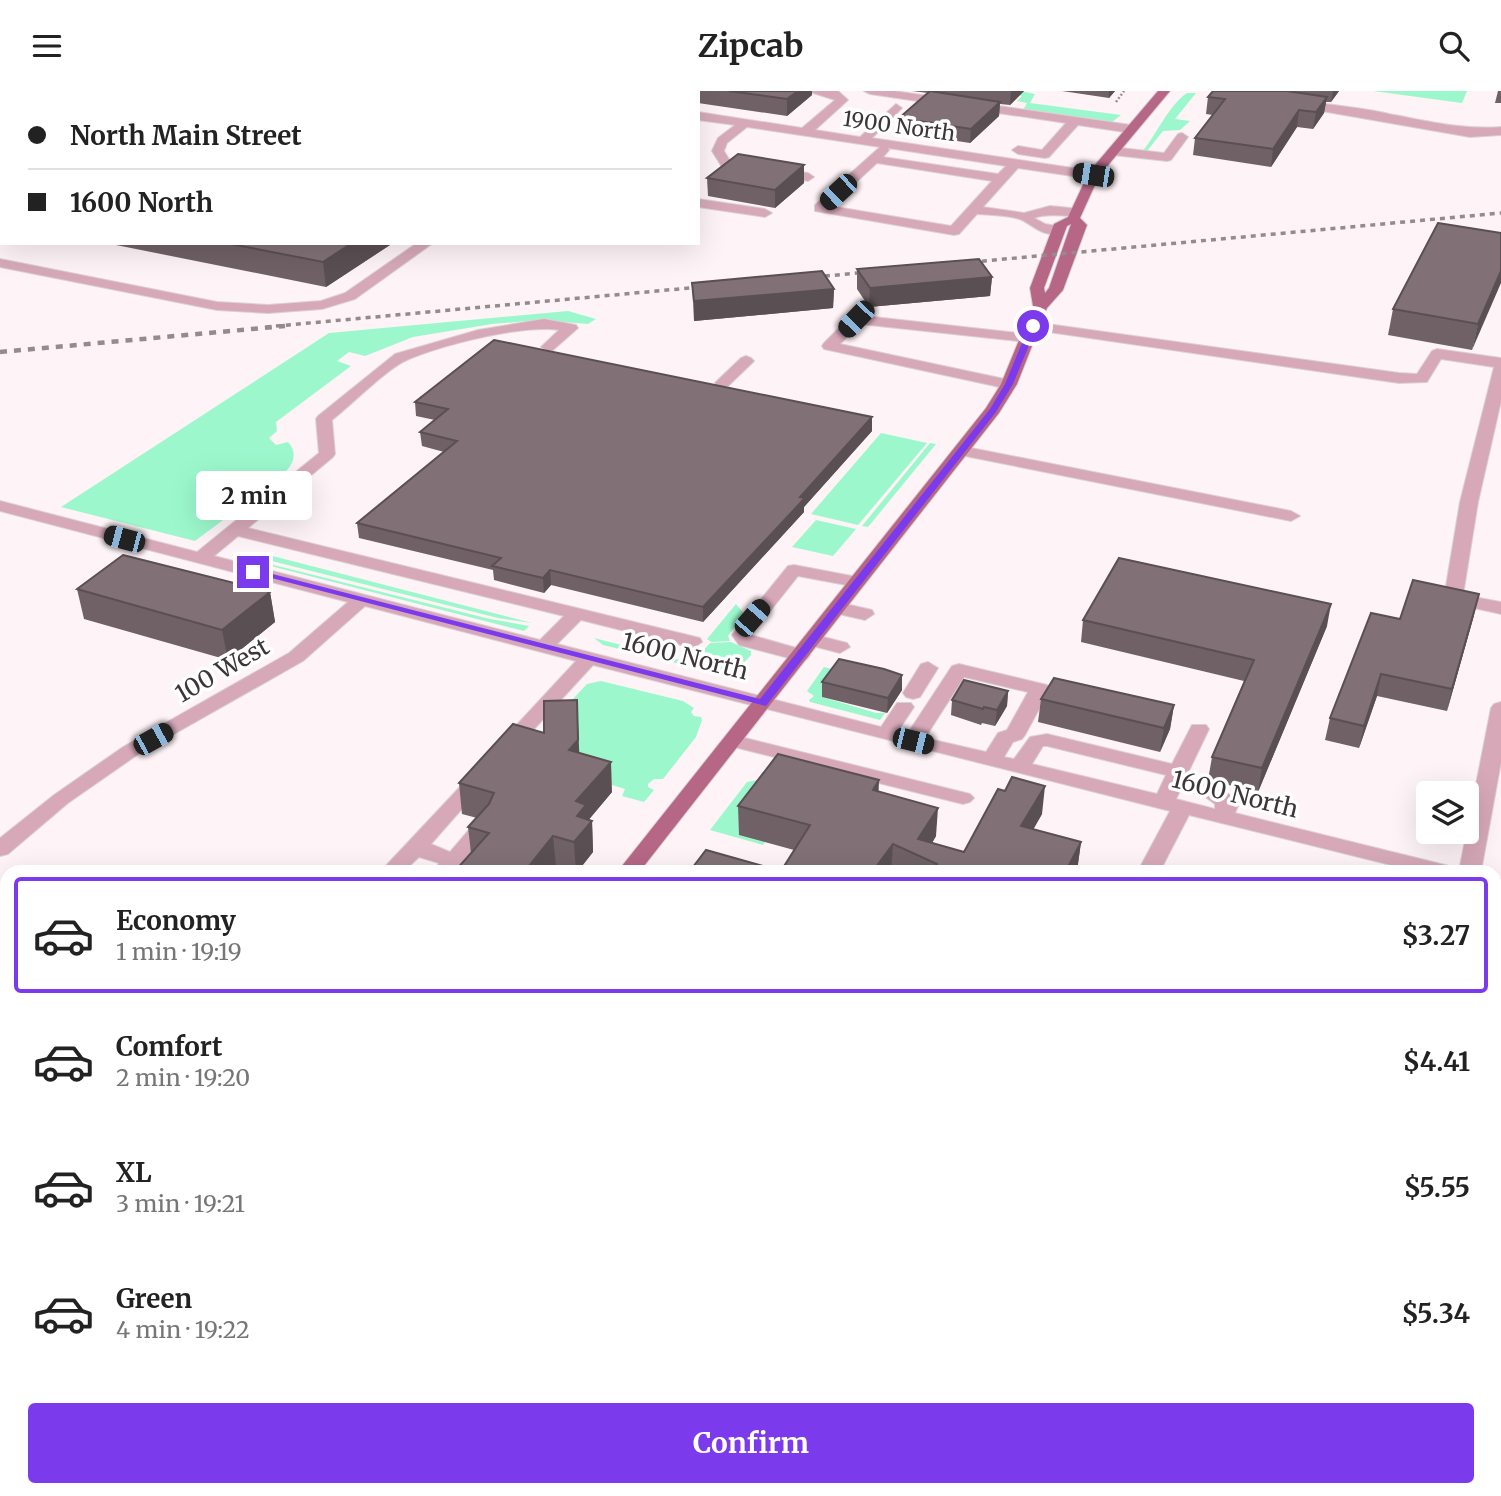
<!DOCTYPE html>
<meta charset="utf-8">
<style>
body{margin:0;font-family:Merriweather,serif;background:#f6f6f6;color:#222;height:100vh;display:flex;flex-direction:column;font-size:26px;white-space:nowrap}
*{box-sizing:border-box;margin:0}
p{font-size:23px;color:#767676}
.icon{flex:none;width:38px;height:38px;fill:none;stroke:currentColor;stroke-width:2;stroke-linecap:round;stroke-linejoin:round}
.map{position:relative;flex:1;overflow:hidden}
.side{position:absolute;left:0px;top:774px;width:1502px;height:632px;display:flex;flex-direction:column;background:#fff;border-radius:21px 21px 0 0;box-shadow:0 7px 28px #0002}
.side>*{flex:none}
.hud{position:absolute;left:0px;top:0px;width:700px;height:154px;box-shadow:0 7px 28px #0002;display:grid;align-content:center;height:154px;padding:0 28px;background:#fff}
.buttons{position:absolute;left:1416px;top:690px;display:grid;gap:14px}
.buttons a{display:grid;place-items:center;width:63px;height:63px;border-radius:7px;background:#fff;box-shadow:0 7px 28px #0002;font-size:35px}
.end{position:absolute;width:32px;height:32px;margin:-16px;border:9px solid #7c3aed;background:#fff;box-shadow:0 0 0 4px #fff}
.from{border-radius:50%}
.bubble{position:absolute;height:49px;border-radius:7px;background:#fff;box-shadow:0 7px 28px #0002;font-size:23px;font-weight:700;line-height:49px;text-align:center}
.car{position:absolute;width:21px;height:42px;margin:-21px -10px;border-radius:9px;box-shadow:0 0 5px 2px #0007;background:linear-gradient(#222 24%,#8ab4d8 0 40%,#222 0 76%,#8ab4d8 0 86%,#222 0)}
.hud b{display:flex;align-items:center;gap:24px;height:66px;font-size:26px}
.hud b+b{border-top:2px solid #e0e0e0}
.hud i{width:18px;height:18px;background:#222}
ul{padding:12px 0 0;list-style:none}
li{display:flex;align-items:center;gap:21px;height:116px;margin:0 14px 10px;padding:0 14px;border:4px solid transparent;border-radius:7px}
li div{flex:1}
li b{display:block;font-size:26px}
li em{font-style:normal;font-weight:700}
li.selected{border-color:#7c3aed}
li>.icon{width:63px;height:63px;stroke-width:1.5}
.cta{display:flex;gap:14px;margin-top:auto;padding:14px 28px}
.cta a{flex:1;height:80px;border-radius:7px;background:#7c3aed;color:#fff;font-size:28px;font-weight:700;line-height:80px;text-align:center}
header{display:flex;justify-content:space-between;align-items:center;height:91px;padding:0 28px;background:#fff;font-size:32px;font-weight:700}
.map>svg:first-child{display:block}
.green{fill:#9cf8cc}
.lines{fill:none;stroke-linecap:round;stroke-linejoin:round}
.minor-casing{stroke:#dbd1d4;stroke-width:2}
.major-casing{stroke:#dbd1d4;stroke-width:2}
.path{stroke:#989092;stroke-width:2.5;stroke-dasharray:2 2;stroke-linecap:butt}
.minor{fill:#d7a9b8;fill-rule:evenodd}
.major{fill:#b66785;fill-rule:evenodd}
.rail-far2{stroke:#948b8d;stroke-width:3.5;stroke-dasharray:5 5;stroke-linecap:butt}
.rail-far1{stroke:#948b8d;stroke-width:4.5;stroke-dasharray:7 7;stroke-linecap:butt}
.rail{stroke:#948b8d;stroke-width:7;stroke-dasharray:11 11;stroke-linecap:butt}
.wall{fill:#6f6165}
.shaded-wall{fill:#5a4f53}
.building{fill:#817176;stroke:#5a4f53;stroke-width:2}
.route{fill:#7c3aed}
.labels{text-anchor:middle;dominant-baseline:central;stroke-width:7;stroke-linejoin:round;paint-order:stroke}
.far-street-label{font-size:21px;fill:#3d3638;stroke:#fff}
.street-label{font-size:24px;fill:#3d3638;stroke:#fff}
</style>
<header><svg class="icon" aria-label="menu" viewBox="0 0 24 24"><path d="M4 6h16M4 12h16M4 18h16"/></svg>Zipcab<svg class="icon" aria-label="search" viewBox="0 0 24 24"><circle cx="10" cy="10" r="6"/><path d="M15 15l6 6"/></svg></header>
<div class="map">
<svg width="1501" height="1405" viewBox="0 0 1501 1405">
<rect width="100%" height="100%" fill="#fef3f6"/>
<!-- green -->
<g class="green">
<path d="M 1020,0 L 1035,3 L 1030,12 L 1121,24 L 1112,31 L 1023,19 L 1027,12 L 1017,10 L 1022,5 L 1018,4 Z"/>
<path d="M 1373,0 L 1467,0 L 1462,12 Z"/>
<path d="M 1187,2 L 1196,2 L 1175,28 L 1190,30 L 1180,39 L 1163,40 L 1147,60 L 1142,61 C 1157,43 1168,15 1187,2 Z"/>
<path d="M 568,220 L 596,228 L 588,233 L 539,229 L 492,233 L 413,246 L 365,265 L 349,261 L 337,270 L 351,275 L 276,331 L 277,340 L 269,347 L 276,354 L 288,351 C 300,364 291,377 279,387 L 195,450 L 61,416 L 329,242 Z"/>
<path d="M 881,342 L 927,352 L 858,434 L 811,423 Z"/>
<path d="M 930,352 L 936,353 L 868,436 L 862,435 Z"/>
<path d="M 816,429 L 856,438 L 833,465 L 792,456 Z"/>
<path d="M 252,462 L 261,462 L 532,532 L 498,527 L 248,464 Z"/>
<path d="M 239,467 L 246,467 L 490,528 L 529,535 L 524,540 Z"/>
<path d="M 736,513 L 744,523 L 728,545 L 730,550 L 711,551 L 707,548 Z"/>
<path d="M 594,547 L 684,570 L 692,560 L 703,560 L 710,552 L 731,551 L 751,560 L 751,564 C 736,584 715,581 692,576 L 696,571 L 689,569 L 685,574 L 603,554 Z"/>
<path d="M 824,576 L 869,587 L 822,606 L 876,622 L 885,622 L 880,629 L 810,611 L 809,609 L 814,605 L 807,600 Z"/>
<path d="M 601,590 L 683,610 L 694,617 L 691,621 L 694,625 L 701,626 L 702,629 L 696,646 L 663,688 L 654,688 L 648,693 L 648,696 L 654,699 L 644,711 L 622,705 L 625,698 L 612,694 L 542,641 L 587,593 Z"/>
<path d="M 758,689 L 765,751 L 763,754 L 710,739 L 747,691 Z"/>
</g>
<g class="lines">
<defs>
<g id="minor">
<path d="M 91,0 L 105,0 L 89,2 Z"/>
<path d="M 182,0 L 196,0 L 180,2 Z"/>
<path d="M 272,0 L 335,0 L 337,2 L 270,2 Z"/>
<path d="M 453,0 L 465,0 L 451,2 Z"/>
<path d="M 514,0 L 537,0 L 539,2 L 515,2 Z"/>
<path d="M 807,0 L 838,0 L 848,9 L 815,39 L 860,46 L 896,13 L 902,17 L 872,47 L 1093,80 L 1099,84 L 1093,88 L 1018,77 L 983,116 L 1024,122 L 1050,115 L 1081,118 L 1081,124 C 1065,127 1050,121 1034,127 L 1045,133 L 1063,136 L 1063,142 C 1042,146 1037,137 1022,129 C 1010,124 989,124 977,123 L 959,143 L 954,144 L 815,120 L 815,114 L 880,56 L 747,36 L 727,52 L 724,60 L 730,70 L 808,82 L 814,86 L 808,90 L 722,76 L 712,60 L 718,47 L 735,34 L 698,29 L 698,21 L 802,37 L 835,9 ZM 888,57 L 1006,75 L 998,83 L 883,66 L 889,59 ZM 877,72 L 992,90 L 951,135 L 830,115 Z"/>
<path d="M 864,0 L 894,0 L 1131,34 L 1137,38 L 1131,42 L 1078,34 L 1049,66 L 1045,67 L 1018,63 L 1012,59 L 1018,55 L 1042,59 L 1066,32 L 870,3 Z"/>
<path d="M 1297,9 C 1327,14 1359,16 1389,23 C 1427,30 1461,39 1501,36 L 1501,44 L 1470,46 L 1293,15 L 1291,13 Z"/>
<path d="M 1182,42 L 1188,46 L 1171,69 L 1167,70 L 1113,64 L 1107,60 L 1113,56 L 1164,62 L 1178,43 Z"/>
<path d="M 2,87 L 2,95 L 0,96 L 0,88 Z"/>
<path d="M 698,108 L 765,118 L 772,122 L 765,126 L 698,116 Z"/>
<path d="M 2,123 L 2,132 L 0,132 L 0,124 Z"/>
<path d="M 417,152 L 433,152 L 355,208 L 322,218 L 268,222 L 217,219 L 0,176 L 0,168 L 217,211 L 268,214 L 321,210 L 345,202 Z"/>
<path d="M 856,224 L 1027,243 L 1034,247 L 1027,251 L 860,233 L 840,253 L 1014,290 L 1017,293 L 1009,298 L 824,258 L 822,255 L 824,252 L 851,225 Z"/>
<path d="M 544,228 L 576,234 L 578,237 L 553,259 L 548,260 L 541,256 L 559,239 C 524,233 442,254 407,269 C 389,276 350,315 332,329 L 335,363 L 333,366 L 248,437 L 700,547 L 702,551 L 693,557 L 581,529 L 557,553 L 881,636 L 897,612 L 911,612 L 914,616 L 898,640 L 908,642 L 952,575 L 959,573 L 1047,594 L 1050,598 L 1025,644 L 1022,648 L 1013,651 L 1004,666 L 1014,668 L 1030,646 L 1047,643 L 1172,673 L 1192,634 L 1206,634 L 1209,638 L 1186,686 L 1219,696 L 1230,704 L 1238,715 L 1235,722 L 1449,775 L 1452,780 L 1415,780 L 1189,724 L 1160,780 L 1138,780 L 1170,720 L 593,574 L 513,661 L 499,661 L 496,657 L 499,653 L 576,570 L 365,515 L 303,570 L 137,664 L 68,712 L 8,763 L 0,765 L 0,747 L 54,704 L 123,656 L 289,562 L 348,511 L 0,420 L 0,410 L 197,461 L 319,362 L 316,328 L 318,325 L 395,263 L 478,239 ZM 238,445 L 564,525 L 540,549 L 214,465 ZM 964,586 L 1028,601 L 1007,639 L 998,642 L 986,661 L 925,647 ZM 1043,655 L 1047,655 L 1166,684 L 1157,703 L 1032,673 ZM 1181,698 L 1204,705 L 1215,713 L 1215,718 L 1176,708 Z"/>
<path d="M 1033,231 L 1399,282 L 1417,283 L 1432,260 L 1437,258 L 1501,267 L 1501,310 L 1478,411 L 1463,504 L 1501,511 L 1501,523 L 1447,511 L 1444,507 L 1460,411 L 1494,276 L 1441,268 L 1427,291 L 1399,292 L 1028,238 L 1026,235 Z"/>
<path d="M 746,265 L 751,267 L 754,270 L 751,273 L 728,295 L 718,295 L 715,292 L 718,289 L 741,267 Z"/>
<path d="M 961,355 L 1291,420 L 1300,425 L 1291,430 L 955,363 L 953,360 Z"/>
<path d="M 794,474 L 857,486 L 866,491 L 857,496 L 798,485 L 751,544 L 807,560 L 810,564 L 807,568 L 800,570 L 739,554 L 732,544 L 788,475 Z"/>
<path d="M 837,511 L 872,519 L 874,523 L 865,529 L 830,521 L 828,517 Z"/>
<path d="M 812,543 L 847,552 L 850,556 L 840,562 L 805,553 L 803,549 L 805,545 Z"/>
<path d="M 928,571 L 938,577 L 920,606 L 913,608 L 906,606 L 903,602 L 921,573 Z"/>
<path d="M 1501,611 L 1501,671 L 1481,780 L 1459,780 L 1491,617 L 1494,613 Z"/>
<path d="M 733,644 L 970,703 L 974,707 L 970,711 L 963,713 L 726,654 L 723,650 L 726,646 Z"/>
<path d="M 480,680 L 487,682 L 490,686 L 431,753 L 450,761 L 474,733 L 490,733 L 493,738 L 490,743 L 456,780 L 435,780 L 439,772 L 419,766 L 404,780 L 381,780 L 473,682 Z"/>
<path d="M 1494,787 L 1501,788 L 1501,802 L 1494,801 Z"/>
<path d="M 866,1398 L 911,1398 L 908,1405 L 863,1405 Z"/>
</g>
<g id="major">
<path d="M 1158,0 L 1170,0 L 1099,85 L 1080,127 L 1087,134 L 1063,199 L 1047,217 L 1017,293 L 999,322 L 640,780 L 618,780 L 986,317 L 1001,293 L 1033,215 L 1030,197 L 1054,133 L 1068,126 L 1089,81 ZM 1071,133 L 1049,197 L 1045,202 L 1044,197 L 1067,135 Z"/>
<path d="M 123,1398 L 155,1398 L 152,1405 L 120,1405 Z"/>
</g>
</defs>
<!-- minor casing -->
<use href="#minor" class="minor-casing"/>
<!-- major casing -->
<use href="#major" class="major-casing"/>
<!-- path -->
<path class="path" d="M 1116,11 L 1124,0"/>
<!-- minor -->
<use href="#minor" class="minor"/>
<!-- major -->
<use href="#major" class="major"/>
<!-- rail-far2 -->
<g class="rail-far2">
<path d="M 962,172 L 1501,122"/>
<path d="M 805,187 L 878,180"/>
<path d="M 266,236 L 711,195"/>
</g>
<!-- rail-far1 -->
<path class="rail-far1" d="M 0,261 L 285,235"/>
<!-- rail -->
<g class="rail">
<path d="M 1494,1362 L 1501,1359"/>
<path d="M 1381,1405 L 1399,1398"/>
</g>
</g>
<!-- wall -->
<g class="wall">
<path d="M 672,0 L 812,0 L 812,4 L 787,25 L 698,12 L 698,2 L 672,2 Z"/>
<path d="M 912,0 L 1024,0 L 1010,14 L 1000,13 L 999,25 L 970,52 L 898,41 L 899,27 L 928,2 Z"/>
<path d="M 1062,0 L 1115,0 L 1109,7 Z"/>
<path d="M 1213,0 L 1339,0 L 1331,11 L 1326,11 L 1324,22 L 1313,38 L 1297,36 L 1271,76 L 1193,64 L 1195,47 L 1213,24 L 1206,23 L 1208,6 Z"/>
<path d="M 1498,0 L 1501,0 L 1501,12 L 1495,12 Z"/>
<path d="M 707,87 L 804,92 L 775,117 L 708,105 Z"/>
<path d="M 1501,142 L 1472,259 L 1388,244 L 1393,218 Z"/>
<path d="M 106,152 L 393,152 L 326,196 Z"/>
<path d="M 857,178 L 992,186 L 990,205 L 869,216 L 857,198 Z"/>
<path d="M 692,192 L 834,198 L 833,217 L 694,230 Z"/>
<path d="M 415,311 L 872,326 L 872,340 L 804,416 L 804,421 L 703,531 L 551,494 L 544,502 L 494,489 L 493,479 L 359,447 L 357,432 L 444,361 L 422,355 L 420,341 L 435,329 L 416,325 Z"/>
<path d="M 77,498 L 270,501 L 275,531 L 228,569 L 84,528 Z"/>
<path d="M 1474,524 L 1447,620 L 1377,605 L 1359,657 L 1325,649 L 1330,627 L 1400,528 Z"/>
<path d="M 1083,529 L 1327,535 L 1258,701 L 1208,689 L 1212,666 L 1244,590 L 1081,551 Z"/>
<path d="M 902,584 L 902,599 L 887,622 L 822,606 L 822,591 Z"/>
<path d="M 1008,600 L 1007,615 L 995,635 L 982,632 L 981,634 L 951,624 L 952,609 Z"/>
<path d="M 1041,608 L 1174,614 L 1170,638 L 1160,661 L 1038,631 Z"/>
<path d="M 579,662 L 612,701 L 588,729 L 592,730 L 593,761 L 578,780 L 570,780 L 556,776 L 471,762 L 468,736 L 477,727 L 462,723 L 459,692 Z"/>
<path d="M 879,701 L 936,745 L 932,752 L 964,761 L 1042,723 L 1033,738 L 1081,751 L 1077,780 L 690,780 L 781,780 L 794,759 L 739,744 L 738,715 Z"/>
<path d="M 0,1203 L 7,1206 L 7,1322 L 0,1318 Z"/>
</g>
<!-- shaded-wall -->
<g class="shaded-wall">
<path d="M 0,0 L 26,0 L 26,2 L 2,2 L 2,26 L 0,27 Z"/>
<path d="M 798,0 L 812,0 L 812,4 L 787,25 L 787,8 Z"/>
<path d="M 1011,0 L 1024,0 L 1010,14 Z"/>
<path d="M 1109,0 L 1115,0 L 1109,7 Z"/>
<path d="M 1333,0 L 1339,0 L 1331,11 Z"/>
<path d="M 1327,6 L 1324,22 L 1313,38 L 1316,21 Z"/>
<path d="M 1000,11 L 999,25 L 970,52 L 971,38 Z"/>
<path d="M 1299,19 L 1297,36 L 1271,76 L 1273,58 Z"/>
<path d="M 804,74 L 804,92 L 775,117 L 775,99 Z"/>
<path d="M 352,152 L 393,152 L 326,196 L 323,171 Z"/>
<path d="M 1501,180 L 1501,192 L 1472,259 L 1478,233 Z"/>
<path d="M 992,186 L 990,205 L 869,216 L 870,197 Z"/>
<path d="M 834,198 L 833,217 L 694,230 L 694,210 Z"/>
<path d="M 872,326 L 872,340 L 804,416 L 804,421 L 703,531 L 703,516 Z"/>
<path d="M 550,479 L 551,494 L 544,502 L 543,487 Z"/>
<path d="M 270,501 L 275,531 L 228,569 L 222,539 Z"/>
<path d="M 1479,503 L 1474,524 L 1447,620 L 1452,598 Z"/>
<path d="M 1331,513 L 1327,535 L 1258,701 L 1262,677 Z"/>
<path d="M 1381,583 L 1377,605 L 1359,657 L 1364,635 Z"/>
<path d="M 902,584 L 902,599 L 887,622 L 888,607 Z"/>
<path d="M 1008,600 L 1007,615 L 995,635 L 997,619 Z"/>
<path d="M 577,609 L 580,679 L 569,659 Z"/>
<path d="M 1174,614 L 1170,638 L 1160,661 L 1164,637 Z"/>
<path d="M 611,671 L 612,701 L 587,731 L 592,730 L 593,761 L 578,780 L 576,780 L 574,751 L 576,710 Z"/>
<path d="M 879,689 L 878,717 L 873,699 Z"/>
<path d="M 1045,695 L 1042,723 L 1019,764 L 1021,735 Z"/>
<path d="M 938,717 L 936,745 L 923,767 L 918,748 Z"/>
<path d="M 553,745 L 556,776 L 552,780 L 525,780 Z"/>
<path d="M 1081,751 L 1077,780 L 1066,780 Z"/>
<path d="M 893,753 L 891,780 L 873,780 Z"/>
<path d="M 1501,1169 L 1501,1200 L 1494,1202 L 1494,1170 Z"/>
</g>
<!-- building -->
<g class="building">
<path d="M 729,0 L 798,0 L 787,8 Z"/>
<path d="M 930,0 L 1000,11 L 971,38 L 899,27 Z"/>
<path d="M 1213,0 L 1287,0 L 1327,6 L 1316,21 L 1299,19 L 1273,58 L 1195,47 L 1225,8 L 1208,6 Z"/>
<path d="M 738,63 L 804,74 L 775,99 L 707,87 Z"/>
<path d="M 1438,132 L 1501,142 L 1501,180 L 1478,233 L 1393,218 Z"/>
<path d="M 226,152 L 352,152 L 323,171 Z"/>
<path d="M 979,168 L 992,186 L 870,197 L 857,178 Z"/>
<path d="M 822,180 L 834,198 L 694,210 L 692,192 Z"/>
<path d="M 494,249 L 872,326 L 800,406 L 805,407 L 703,516 L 550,479 L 543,487 L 492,475 L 501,467 L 357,432 L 457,350 L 420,341 L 448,318 L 415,311 Z"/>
<path d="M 123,464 L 270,501 L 222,539 L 77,498 Z"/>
<path d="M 1119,467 L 1331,513 L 1262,677 L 1212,666 L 1254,569 L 1083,529 Z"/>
<path d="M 1413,489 L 1479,503 L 1452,598 L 1381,583 L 1364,635 L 1330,627 L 1371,522 L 1400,528 Z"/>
<path d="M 839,568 L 884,578 L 902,584 L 888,607 L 822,591 Z"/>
<path d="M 1054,587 L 1174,614 L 1164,637 L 1041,608 Z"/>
<path d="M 964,589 L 1008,600 L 997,619 L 984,616 L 983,618 L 952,609 Z"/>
<path d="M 577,609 L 578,649 L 569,659 L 611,671 L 576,710 L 586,714 L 577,725 L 592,730 L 574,751 L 553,745 L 525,780 L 455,780 L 489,742 L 468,736 L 489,713 L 494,702 L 459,692 L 513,633 L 544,642 L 544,610 Z"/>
<path d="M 778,663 L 879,689 L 873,699 L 938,717 L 918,748 L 964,761 L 998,698 L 1005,700 L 1012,686 L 1045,695 L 1021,735 L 1081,751 L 1066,780 L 933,780 L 937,773 L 893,753 L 873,780 L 690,780 L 706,759 L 781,780 L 810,734 L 738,715 Z"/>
<path d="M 1501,1001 L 1501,1169 L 1494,1170 L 1494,1003 Z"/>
<path d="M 0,1203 L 7,1206 L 7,1299 L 0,1296 Z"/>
</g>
<!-- route -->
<path class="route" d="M 1033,233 L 1037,235 L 1013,293 L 996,321 L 766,615 L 248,481 L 253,478 L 760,608 L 990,318 L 1005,293 L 1029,235 Z"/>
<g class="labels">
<!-- far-street labels -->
<g class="far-street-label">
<text transform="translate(899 35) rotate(8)">1900 North</text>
</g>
<!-- street labels -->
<g class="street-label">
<text transform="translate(685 565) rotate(14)">1600 North</text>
<text transform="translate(222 579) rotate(-30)">100 West</text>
<text transform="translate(1235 703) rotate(14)">1600 North</text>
</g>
</g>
</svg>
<div class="buttons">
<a><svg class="icon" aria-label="layers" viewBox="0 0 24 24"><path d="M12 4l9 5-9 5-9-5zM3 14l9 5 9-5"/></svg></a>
</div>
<i class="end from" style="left:1033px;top:235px"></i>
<i class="end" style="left:253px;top:481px"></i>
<div class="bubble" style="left:196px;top:380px;width:116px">2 min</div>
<i class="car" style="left:1093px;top:84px;rotate:279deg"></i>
<i class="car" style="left:838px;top:101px;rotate:227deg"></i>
<i class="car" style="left:856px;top:228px;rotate:224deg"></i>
<i class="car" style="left:124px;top:448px;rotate:285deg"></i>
<i class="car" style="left:752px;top:527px;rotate:41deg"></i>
<i class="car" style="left:153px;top:648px;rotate:61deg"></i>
<i class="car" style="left:913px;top:650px;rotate:104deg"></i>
<div class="hud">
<b><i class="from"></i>North Main Street</b>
<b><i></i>1600 North</b>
</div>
<section class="side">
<ul>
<li class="selected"><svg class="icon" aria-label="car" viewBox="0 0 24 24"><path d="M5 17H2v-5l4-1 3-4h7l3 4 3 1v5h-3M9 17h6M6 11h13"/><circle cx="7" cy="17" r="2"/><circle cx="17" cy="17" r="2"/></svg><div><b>Economy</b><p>1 min · 19:19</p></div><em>$3.27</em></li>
<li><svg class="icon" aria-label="car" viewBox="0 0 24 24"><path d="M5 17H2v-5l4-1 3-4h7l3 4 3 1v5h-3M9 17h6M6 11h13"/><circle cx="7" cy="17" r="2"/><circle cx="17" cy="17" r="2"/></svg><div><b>Comfort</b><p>2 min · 19:20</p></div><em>$4.41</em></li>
<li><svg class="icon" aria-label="car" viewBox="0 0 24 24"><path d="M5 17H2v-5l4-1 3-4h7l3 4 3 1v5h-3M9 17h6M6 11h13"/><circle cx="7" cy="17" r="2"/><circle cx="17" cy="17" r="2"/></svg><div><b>XL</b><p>3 min · 19:21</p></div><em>$5.55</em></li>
<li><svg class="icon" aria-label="car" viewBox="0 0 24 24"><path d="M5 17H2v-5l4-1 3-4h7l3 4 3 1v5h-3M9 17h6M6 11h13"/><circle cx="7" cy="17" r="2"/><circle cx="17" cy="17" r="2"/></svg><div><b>Green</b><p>4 min · 19:22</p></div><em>$5.34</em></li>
</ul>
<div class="cta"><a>Confirm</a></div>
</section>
</div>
